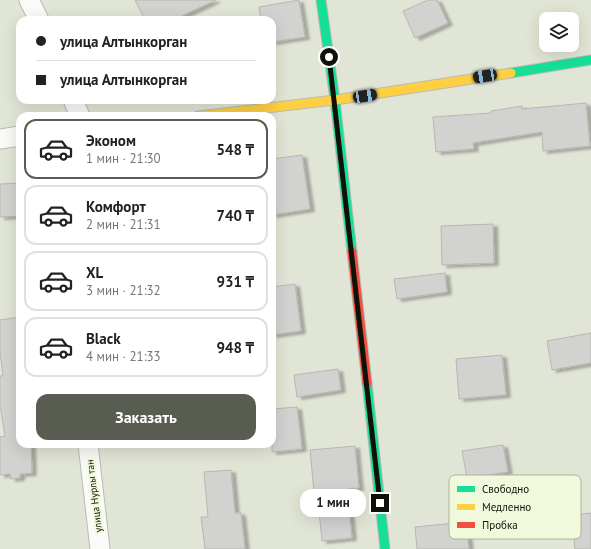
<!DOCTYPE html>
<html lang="ru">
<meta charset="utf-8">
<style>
body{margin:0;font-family:"PT Sans",sans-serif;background:#f2f2f2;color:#222;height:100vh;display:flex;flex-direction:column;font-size:15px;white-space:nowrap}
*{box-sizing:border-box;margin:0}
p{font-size:13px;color:#767676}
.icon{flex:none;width:22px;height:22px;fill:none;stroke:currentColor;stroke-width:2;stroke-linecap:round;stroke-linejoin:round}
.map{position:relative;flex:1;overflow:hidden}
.sheet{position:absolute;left:16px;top:112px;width:260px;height:336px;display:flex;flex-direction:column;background:#fff;border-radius:12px;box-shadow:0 4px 16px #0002}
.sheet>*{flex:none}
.top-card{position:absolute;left:16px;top:16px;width:260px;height:88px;border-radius:12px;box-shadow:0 4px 16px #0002;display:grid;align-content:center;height:88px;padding:0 20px;background:#fff}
.buttons{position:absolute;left:539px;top:12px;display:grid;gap:8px}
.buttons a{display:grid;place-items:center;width:40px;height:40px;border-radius:8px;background:#fff;box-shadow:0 4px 16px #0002;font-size:20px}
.end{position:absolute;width:18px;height:18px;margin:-9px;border:5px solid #101209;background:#fff;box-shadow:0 0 0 2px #fff}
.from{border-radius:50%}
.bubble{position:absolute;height:28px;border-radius:12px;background:#fff;box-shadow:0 4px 16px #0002;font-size:13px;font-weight:800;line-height:28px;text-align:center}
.car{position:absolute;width:12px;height:24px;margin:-12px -6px;border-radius:5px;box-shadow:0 0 3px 1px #0007;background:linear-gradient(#222 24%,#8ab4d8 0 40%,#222 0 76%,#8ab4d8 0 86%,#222 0)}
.top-card b{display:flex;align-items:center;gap:14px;height:38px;font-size:15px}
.top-card b+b{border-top:1px solid #e0e0e0}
.top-card i{width:10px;height:10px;background:#222}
ul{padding:7px 0 0;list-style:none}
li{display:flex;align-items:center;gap:12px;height:60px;margin:0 8px 6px;padding:0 12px;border:2px solid #e0e0e0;border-radius:12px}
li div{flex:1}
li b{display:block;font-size:15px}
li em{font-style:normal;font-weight:800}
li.on{border-color:#595c51}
li>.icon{width:36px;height:36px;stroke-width:1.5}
.cta{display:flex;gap:8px;margin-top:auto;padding:8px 20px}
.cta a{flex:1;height:46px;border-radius:12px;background:#595c51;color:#fff;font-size:16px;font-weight:800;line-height:46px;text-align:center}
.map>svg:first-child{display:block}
.building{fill:#d2d2d0;stroke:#b6b6b4;filter:url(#shadow)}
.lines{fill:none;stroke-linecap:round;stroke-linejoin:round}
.street-casing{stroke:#b9bcb0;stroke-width:21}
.fast-casing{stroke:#b9bcb0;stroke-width:11}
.slow-casing{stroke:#b9bcb0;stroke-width:11}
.jam-casing{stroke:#b9bcb0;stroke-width:11}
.street{stroke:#fafbf9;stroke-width:19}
.fast{stroke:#16e098;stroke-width:9}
.slow{stroke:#ffcf43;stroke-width:9}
.jam{stroke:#f24e42;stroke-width:9}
.route{stroke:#101209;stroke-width:5}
.labels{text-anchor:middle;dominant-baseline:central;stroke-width:4;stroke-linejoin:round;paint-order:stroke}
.street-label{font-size:10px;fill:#101209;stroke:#f1f9dd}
.key{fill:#f1f9dd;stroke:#aeb49d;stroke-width:1}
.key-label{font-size:11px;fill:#101209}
</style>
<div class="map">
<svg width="591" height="549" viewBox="0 0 591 549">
<defs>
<filter id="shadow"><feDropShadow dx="4.5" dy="2.5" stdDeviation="1" flood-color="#0004"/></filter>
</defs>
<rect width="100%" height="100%" fill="#e1e5d6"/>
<!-- building -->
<g class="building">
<path d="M 135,0 L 216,0 L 173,20 L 145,20 Z"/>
<path d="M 299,0 L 305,37 L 272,42 L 272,20 L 261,20 L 259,7 Z"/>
<path d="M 428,0 L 437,0 L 448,23 L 415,38 L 403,11 Z"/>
<path d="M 586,103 L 590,146 L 543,151 L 542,132 L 473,143 L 474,149 L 436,152 L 433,117 L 491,113 L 491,111 L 522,106 L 522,109 Z"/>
<path d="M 302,155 L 310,209 L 272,215 L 272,159 Z"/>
<path d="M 20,183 L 20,216 L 0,217 L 0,184 Z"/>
<path d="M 493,224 L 494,263 L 442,265 L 441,226 Z"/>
<path d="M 445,273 L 447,292 L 397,299 L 394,279 Z"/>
<path d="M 295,284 L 301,331 L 272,335 L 272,287 Z"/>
<path d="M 20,317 L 20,444 L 31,444 L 32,473 L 20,474 L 20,478 L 11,479 L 10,474 L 0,475 L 0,437 L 5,436 L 0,405 L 0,376 L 3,376 L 0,352 L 0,320 Z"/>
<path d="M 591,333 L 591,363 L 552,370 L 547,341 Z"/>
<path d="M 502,355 L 506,395 L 459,399 L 456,359 Z"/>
<path d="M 338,369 L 341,390 L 297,397 L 294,375 Z"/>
<path d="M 297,407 L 302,449 L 272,452 L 272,409 Z"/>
<path d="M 503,445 L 508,472 L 467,478 L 462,451 Z"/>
<path d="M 355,446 L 359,488 L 347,489 L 352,538 L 322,541 L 317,492 L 314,492 L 310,450 Z"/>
<path d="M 231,470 L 235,513 L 241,513 L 245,549 L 205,549 L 201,517 L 208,517 L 204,472 Z"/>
<path d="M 591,513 L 591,549 L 575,549 L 572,515 Z"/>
<path d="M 466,522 L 469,549 L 417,549 L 415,527 Z"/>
</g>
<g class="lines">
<defs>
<g id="street">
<path d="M 29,0 L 39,20"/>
<path d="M 73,100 L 80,116"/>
<path d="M 0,139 L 20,136"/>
<path d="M 88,444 L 100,549"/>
</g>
<g id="fast">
<path d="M 321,0 L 335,100 L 352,252"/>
<path d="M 511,73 L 591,60"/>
<path d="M 367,383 L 385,549"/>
</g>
<path id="slow" d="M 198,116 L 335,100 L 511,73"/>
<path id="jam" d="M 352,252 L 367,383"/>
</defs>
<!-- street casing -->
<use href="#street" class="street-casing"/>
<!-- fast casing -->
<use href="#fast" class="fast-casing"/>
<!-- slow casing -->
<use href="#slow" class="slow-casing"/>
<!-- jam casing -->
<use href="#jam" class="jam-casing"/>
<!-- street -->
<use href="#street" class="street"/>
<!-- fast -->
<use href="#fast" class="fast"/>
<!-- slow -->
<use href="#slow" class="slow"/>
<!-- jam -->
<use href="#jam" class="jam"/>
</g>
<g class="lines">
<!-- route -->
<path class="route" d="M 329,57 L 380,503"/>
</g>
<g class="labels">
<!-- street labels -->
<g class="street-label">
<text transform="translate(94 496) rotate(-97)">улица Нурлы тан</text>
</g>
</g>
<!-- legend -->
<rect x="449" y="475" width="132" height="64" rx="6" class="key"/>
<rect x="457" y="486" width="18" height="6" fill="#16e098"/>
<rect x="457" y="504" width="18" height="6" fill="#ffcf43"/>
<rect x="457" y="522" width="18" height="6" fill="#f24e42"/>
<g class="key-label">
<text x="482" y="493">Свободно</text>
<text x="482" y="511">Медленно</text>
<text x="482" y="529">Пробка</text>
</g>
</svg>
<div class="buttons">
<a><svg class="icon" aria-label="layers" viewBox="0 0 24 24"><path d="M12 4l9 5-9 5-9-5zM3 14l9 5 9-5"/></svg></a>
</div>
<i class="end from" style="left:329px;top:57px"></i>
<i class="end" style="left:380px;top:503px"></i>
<div class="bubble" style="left:300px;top:489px;width:66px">1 мин</div>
<i class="car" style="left:485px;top:76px;rotate:261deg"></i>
<i class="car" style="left:365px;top:96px;rotate:81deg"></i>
<div class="top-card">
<b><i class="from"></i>улица Алтынкорган</b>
<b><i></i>улица Алтынкорган</b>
</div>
<section class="sheet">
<ul>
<li class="on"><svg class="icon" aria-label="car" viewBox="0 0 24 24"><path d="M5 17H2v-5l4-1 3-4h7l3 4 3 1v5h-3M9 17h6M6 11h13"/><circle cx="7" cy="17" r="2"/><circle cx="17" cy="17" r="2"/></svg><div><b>Эконом</b><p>1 мин · 21:30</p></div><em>548 ₸</em></li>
<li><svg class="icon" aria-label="car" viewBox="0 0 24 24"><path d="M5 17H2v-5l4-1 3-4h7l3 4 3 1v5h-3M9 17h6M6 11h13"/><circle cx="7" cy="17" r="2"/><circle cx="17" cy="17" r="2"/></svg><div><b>Комфорт</b><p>2 мин · 21:31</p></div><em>740 ₸</em></li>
<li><svg class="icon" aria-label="car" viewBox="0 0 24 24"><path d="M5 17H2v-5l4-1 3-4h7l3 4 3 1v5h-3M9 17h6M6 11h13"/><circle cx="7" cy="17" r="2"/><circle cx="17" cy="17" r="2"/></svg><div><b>XL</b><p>3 мин · 21:32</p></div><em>931 ₸</em></li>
<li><svg class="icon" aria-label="car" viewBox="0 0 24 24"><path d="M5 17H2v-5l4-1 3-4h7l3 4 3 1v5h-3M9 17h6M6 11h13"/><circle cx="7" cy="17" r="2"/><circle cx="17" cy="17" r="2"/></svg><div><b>Black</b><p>4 мин · 21:33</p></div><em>948 ₸</em></li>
</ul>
<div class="cta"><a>Заказать</a></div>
</section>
</div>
